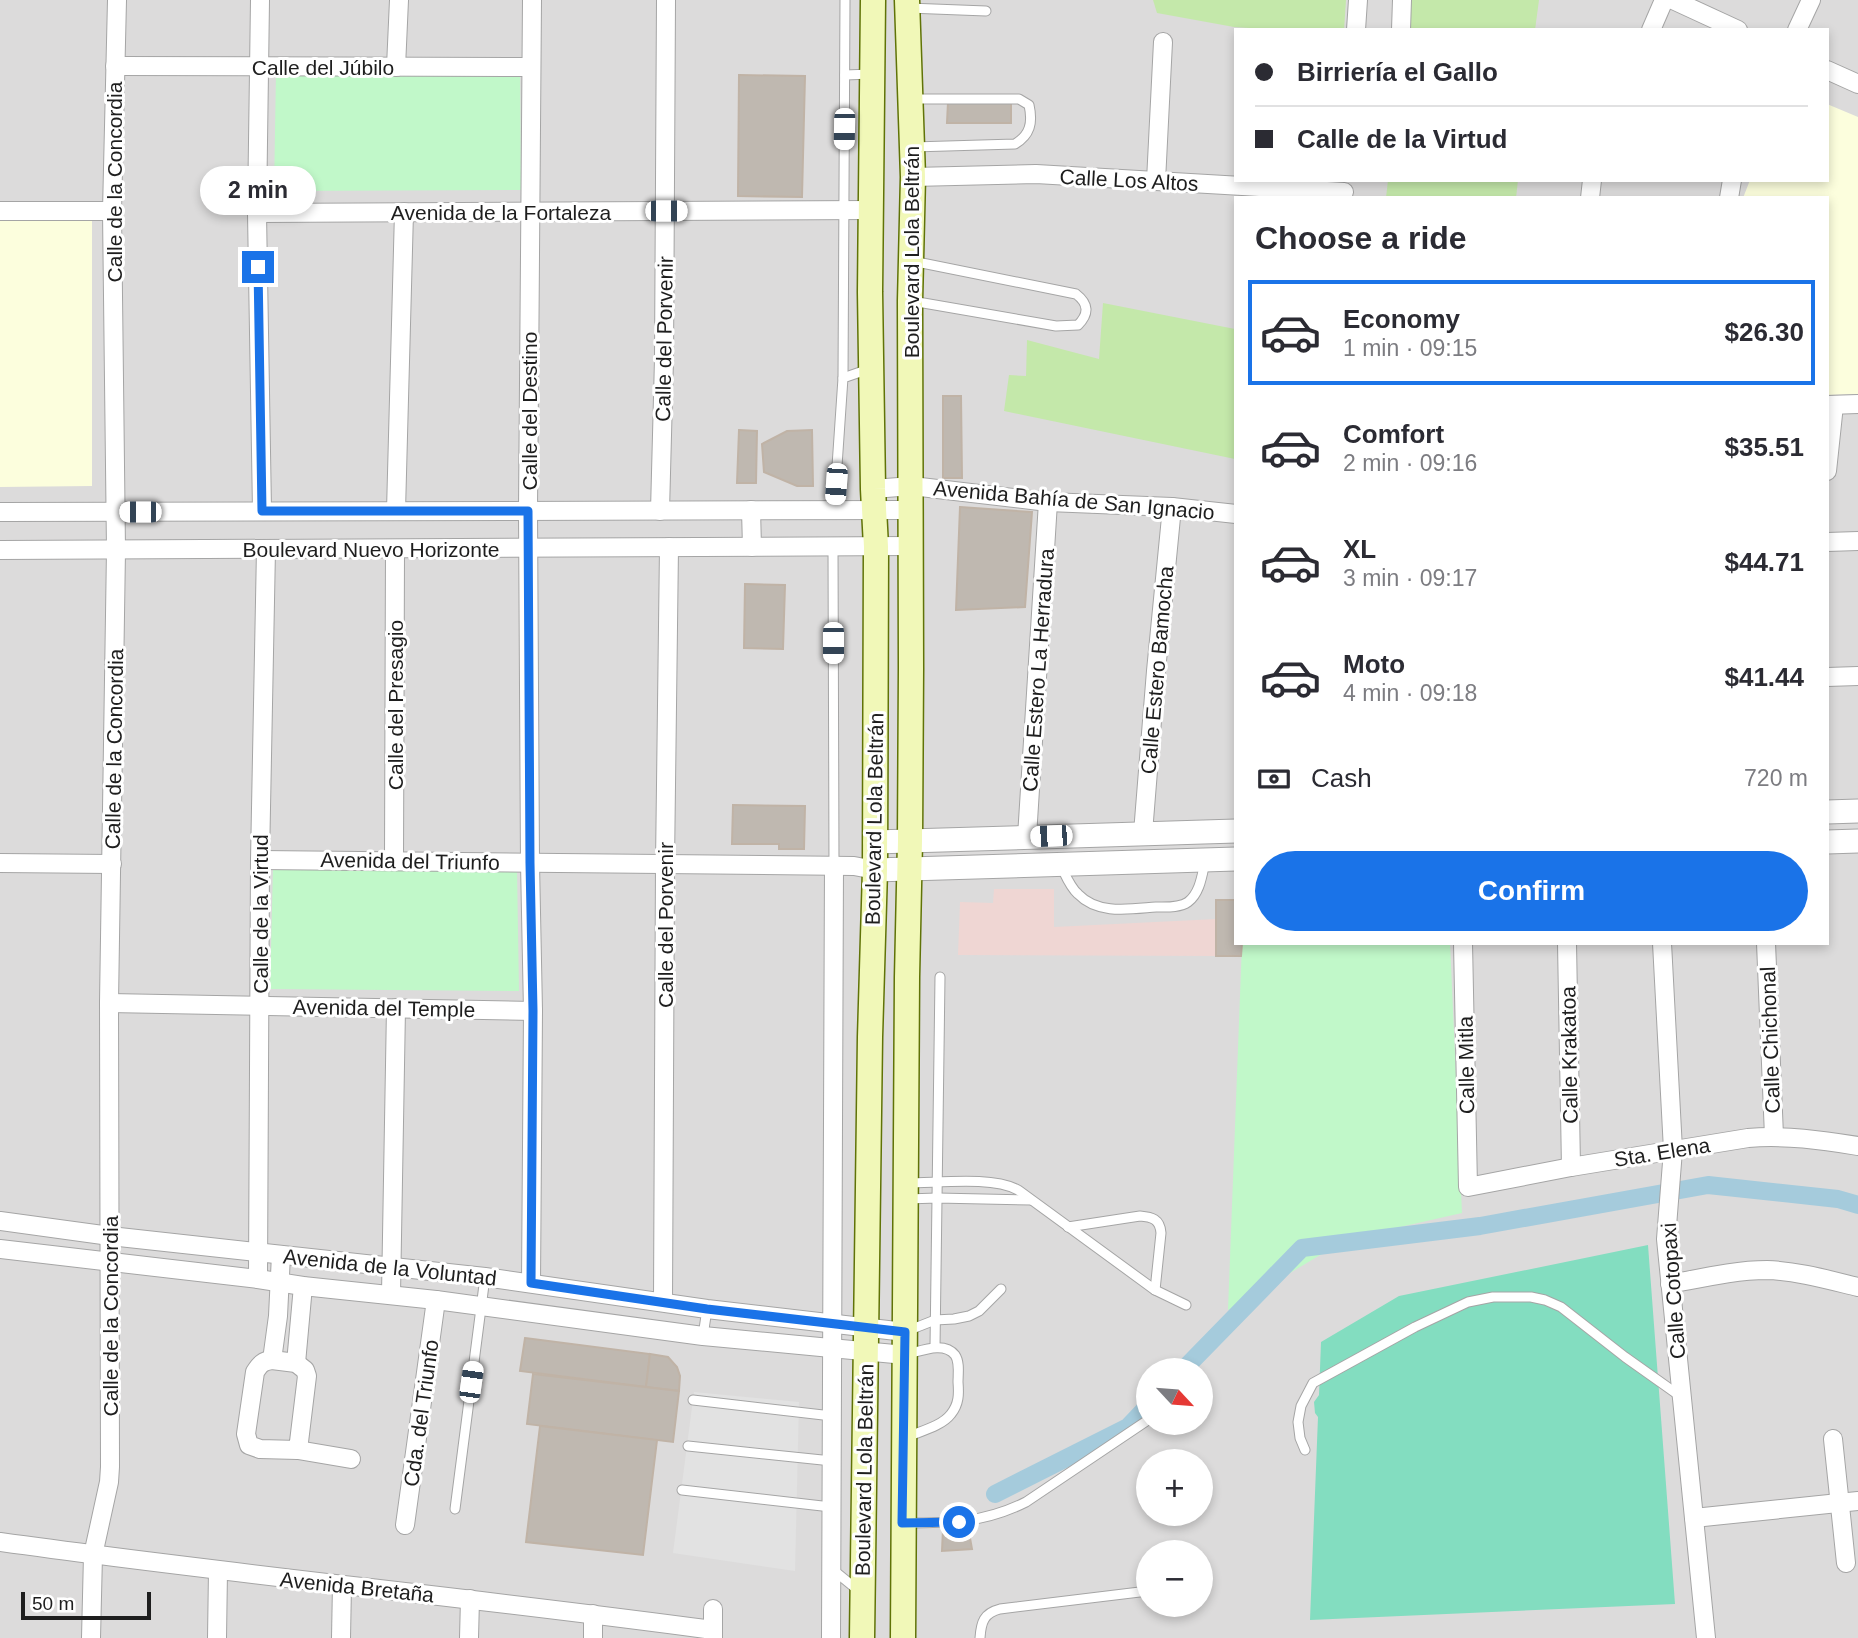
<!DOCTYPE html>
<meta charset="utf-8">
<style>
body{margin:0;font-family:Arial,sans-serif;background:#f7f7f7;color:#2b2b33;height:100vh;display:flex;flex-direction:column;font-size:26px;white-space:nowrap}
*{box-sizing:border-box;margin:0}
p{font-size:23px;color:#7c7c81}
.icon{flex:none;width:38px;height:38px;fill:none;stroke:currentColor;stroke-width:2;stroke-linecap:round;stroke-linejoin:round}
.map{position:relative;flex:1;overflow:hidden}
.drawer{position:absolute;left:1234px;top:196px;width:595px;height:749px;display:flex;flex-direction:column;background:#fff;border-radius:0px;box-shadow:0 4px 10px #0003}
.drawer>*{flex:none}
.banner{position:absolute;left:1234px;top:28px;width:595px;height:154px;border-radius:0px;box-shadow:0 4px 10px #0003;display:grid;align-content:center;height:154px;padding:0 21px;background:#fff}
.needle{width:46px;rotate:116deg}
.controls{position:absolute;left:1136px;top:1358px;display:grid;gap:14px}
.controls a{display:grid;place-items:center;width:77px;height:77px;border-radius:50%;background:#fff;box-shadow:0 4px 10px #0003;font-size:35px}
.scale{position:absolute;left:21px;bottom:18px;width:130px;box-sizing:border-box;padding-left:7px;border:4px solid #1e1e1e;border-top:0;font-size:19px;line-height:24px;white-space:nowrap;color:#1e1e1e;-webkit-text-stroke:5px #fff;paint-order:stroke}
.end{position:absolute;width:32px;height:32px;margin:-16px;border:9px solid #1a73e8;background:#fff;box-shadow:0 0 0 4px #fff}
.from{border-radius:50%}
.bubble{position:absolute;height:49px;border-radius:24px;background:#fff;box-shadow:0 4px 10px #0003;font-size:23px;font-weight:800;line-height:49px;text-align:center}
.car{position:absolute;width:21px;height:42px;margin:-21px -10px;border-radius:9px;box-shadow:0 0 5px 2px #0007;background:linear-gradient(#fff 24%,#345 0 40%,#fff 0 76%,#345 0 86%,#fff 0)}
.banner b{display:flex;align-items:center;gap:24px;height:66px;font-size:26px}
.banner b+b{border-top:2px solid #e1e1e2}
.banner i{width:18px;height:18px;background:#2b2b33}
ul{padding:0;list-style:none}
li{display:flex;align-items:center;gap:21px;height:105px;margin:0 14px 10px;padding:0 7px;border:4px solid transparent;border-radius:0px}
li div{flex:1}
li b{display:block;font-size:26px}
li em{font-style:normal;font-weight:800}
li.current{border-color:#1a73e8}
li>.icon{width:63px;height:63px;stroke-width:1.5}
h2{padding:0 21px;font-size:32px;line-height:84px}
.pay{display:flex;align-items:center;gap:18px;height:77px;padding:0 21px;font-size:26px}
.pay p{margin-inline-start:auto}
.action{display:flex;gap:14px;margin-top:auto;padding:14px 21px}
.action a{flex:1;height:80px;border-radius:42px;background:#1a73e8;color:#fff;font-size:28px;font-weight:800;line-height:80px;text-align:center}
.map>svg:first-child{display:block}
.residential{fill:#dcdbdb;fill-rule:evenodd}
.commercial{fill:#efd6d3}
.education{fill:#fcfedd}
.grass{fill:#c4e8aa}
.park{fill:#c1f8c9}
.pitch{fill:#83ddc0}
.parking{fill:#e2e2e2}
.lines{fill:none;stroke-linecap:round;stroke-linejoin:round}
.canal{stroke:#a5cbdc;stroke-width:18}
.building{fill:#bfb8b0;stroke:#c0b3a6;stroke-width:2}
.service-casing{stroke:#a5a5a5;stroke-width:11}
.minor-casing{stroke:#a5a5a5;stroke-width:20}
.tertiary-casing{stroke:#a5a5a5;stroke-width:25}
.secondary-casing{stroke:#607307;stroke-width:27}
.service{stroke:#fff;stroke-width:9}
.minor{stroke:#fff;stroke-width:18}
.tertiary{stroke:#fff;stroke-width:23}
.secondary{stroke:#f1f8b8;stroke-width:24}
.route{stroke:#1a73e8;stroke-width:9}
.labels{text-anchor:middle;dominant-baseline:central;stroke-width:6;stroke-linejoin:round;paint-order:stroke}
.street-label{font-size:21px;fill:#1e1e1e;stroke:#fff}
</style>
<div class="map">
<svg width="1858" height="1638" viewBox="0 0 1858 1638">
<rect width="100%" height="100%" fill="#efece4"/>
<!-- residential -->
<path class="residential" d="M 0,0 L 1858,0 L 1858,1638 L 0,1638 ZM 1236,30 L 1827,30 L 1827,180 L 1236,180 ZM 1236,198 L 1827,198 L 1827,943 L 1236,943 ZM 1148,1370 L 1200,1370 L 1200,1423 L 1148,1423 ZM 1148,1461 L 1200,1461 L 1200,1514 L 1148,1514 ZM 1148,1552 L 1200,1552 L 1200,1605 L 1148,1605 Z"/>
<!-- commercial -->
<path class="commercial" d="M 994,889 L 1054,889 L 1054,927 L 1216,919 L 1216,956 L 958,955 L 960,902 L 993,903 Z"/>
<!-- education -->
<g class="education">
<path d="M 1827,104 L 1858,117 L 1858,394 L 1827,395 L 1827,198 L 1743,198 L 1750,180 L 1827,180 Z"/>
<path d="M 0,213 L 92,214 L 92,486 L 0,487 Z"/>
</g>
<!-- grass -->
<g class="grass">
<path d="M 1153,0 L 1346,0 L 1344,30 L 1278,30 L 1234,27 L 1157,13 Z"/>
<path d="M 1409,0 L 1539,0 L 1535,30 L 1405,30 Z"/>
<path d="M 1388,180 L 1518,180 L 1516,198 L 1386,198 Z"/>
<path d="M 1103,303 L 1235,329 L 1235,459 L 1004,411 L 1009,375 L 1026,376 L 1027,340 L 1099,359 Z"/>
</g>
<!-- park -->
<g class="park">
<path d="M 520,69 L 521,190 L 274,191 L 276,72 Z"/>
<path d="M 273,868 L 517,869 L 519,991 L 270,989 Z"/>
<path d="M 1242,943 L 1450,943 L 1462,1213 L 1347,1239 L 1228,1310 Z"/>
</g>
<!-- pitch -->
<path class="pitch" d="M 1648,1245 L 1675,1604 L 1310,1620 L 1318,1417 L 1315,1413 L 1314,1402 L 1319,1395 L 1321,1342 L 1399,1296 Z"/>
<!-- parking -->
<path class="parking" d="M 694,1392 L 799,1402 L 795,1571 L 673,1553 Z"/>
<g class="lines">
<!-- canal -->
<g class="canal">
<path d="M 1183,1370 L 1302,1248 L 1480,1226 L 1708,1185 L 1838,1199 L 1858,1205"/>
<path d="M 995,1494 L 1128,1427 L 1148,1406"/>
</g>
</g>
<!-- building -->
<g class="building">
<path d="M 739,75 L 805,76 L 802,197 L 738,196 Z"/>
<path d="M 948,102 L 1011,103 L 1011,123 L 947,123 Z"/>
<path d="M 943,396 L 961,396 L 962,478 L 943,478 Z"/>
<path d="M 739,430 L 757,431 L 756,483 L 737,483 Z"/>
<path d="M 812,430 L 813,486 L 797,486 L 764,472 L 762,444 L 787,431 Z"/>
<path d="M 960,507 L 1032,512 L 1025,607 L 956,610 Z"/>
<path d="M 745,584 L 785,585 L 783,649 L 744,648 Z"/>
<path d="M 733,805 L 805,806 L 804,849 L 779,849 L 779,844 L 732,844 Z"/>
<path d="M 1216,900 L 1236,900 L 1236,943 L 1242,943 L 1241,956 L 1216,956 Z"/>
<path d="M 525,1338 L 650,1354 L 646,1387 L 520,1371 Z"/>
<path d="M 650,1354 L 668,1357 L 677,1367 L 680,1376 L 679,1391 L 646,1387 Z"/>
<path d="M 533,1374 L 679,1391 L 673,1442 L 527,1424 Z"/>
<path d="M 540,1426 L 657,1440 L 643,1555 L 526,1542 Z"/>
<path d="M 968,1527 L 972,1549 L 942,1551 L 943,1529 Z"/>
</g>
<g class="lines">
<defs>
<g id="service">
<path d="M 908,8 L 986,11"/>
<path d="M 845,75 L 871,74"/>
<path d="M 912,99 L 1019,99 L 1029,105 C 1033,123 1030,135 1015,144 L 913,147"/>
<path d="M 912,301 L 1056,326 L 1078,325 C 1089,314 1089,304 1076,294 L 912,261"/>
<path d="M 843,378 L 845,0"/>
<path d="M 834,510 L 843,378 L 869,369"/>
<path d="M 833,547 L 834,865"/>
<path d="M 1061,866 C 1066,876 1070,887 1078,894 C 1098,915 1130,909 1156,907 C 1166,907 1180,908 1188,902 C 1200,893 1202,875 1205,862"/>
<path d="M 907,1183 C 939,1183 992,1176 1018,1190 L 1155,1290 L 1186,1305"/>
<path d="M 907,1199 L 937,1198 L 1031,1200"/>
<path d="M 1068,1227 L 1140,1216 C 1152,1217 1160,1219 1161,1233 L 1155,1290"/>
<path d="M 907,1331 L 935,1320 L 954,1319 L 969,1316 L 979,1311 L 1001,1289"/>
<path d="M 703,1336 L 707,1309"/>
<path d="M 935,1347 L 940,977"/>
<path d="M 693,1400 L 832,1416"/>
<path d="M 907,1437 C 921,1431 942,1426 951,1414 C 959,1404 959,1394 958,1382 C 958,1375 960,1362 955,1355 C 944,1341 921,1351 908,1354"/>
<path d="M 688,1446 L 832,1461"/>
<path d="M 1305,1450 L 1300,1438 L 1298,1422 L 1301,1406 L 1313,1383 L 1415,1327 L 1468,1302 L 1493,1297 L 1531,1297 L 1545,1300 L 1561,1307 L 1625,1357 L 1680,1396"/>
<path d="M 682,1490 L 831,1507"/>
<path d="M 455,1509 L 485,1277"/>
<path d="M 904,1523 C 950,1523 984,1523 1026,1502 L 1148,1420"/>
<path d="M 832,1569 L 859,1591"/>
<path d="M 980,1638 C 981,1622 984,1613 1000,1609 L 1148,1591"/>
</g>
<g id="minor">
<path d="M 260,0 L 257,213 L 262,511"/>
<path d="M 1673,0 L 1738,30"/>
<path d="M 1356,30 L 1358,0"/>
<path d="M 1401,30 L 1402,0"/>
<path d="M 1651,30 L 1664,0"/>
<path d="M 1797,30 L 1811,0"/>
<path d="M 115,66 L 531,67"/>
<path d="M 396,67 L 399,0"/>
<path d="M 1827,70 L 1858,84"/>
<path d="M 913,177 L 1036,174 L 1344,192"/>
<path d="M 1156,181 L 1163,42"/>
<path d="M 1590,198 L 1592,180"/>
<path d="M 1729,198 L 1732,180"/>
<path d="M 0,211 L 112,211"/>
<path d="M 257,213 L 870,210"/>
<path d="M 1827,405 L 1858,404"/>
<path d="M 1827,471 L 1834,405"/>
<path d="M 873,489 L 912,486 L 1048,502 L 1172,507 L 1236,514"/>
<path d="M 751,510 L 752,547"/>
<path d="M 396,511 L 404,212"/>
<path d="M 660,511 L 664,359 L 666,0"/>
<path d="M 0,512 L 912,510"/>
<path d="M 1827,542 L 1858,541"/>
<path d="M 0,550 L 910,546"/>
<path d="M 1827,677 L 1858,676"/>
<path d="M 1143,833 L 1156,671 L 1172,507"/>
<path d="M 1027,837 L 1048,502"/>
<path d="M 260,860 L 854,866 L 875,870"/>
<path d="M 394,861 L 395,549"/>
<path d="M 0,863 L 112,864"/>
<path d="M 1463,943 L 1468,1187 L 1571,1167 L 1748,1138 C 1786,1135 1821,1140 1858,1146"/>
<path d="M 1567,943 L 1571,1167"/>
<path d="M 1662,943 L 1673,1150 L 1666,1239 L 1706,1638"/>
<path d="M 1766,943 L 1774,1136"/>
<path d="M 109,1003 L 533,1011"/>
<path d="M 0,1221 L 110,1236 L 485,1277 L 707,1309 L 905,1332"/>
<path d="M 0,1249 L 258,1279 L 303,1286 L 436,1300 L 703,1336 L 905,1355"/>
<path d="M 258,1279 L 260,860 L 266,549"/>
<path d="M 531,1283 L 533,1011 L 530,863 L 528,511 L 532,0"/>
<path d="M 1670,1284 C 1702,1278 1735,1270 1767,1270 C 1797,1271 1829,1280 1858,1287"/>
<path d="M 391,1294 L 396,1008"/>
<path d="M 663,1302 L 665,864 L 669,547"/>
<path d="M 272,1360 L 296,1363 L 305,1370 L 307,1376 L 298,1450 L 260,1449 L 249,1445 L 246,1434 L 255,1372 C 260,1364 263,1361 272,1360 Z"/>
<path d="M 272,1360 L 278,1316 L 281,1255"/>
<path d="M 296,1363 L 303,1286"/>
<path d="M 1833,1439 L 1846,1563"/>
<path d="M 298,1450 L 351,1459"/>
<path d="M 1694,1518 L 1858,1501"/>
<path d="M 405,1525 L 436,1300"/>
<path d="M 0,1542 C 237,1575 476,1598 713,1630"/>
<path d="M 713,1609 L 713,1638"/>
<path d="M 91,1638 L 93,1555 L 109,1482 L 110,1467 L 109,1003 L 116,550 L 112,211 L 117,0"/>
<path d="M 217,1638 L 218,1571"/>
<path d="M 341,1638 L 342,1585"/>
<path d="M 469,1638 L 470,1599"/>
<path d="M 593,1638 L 593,1614"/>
<path d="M 831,1638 L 834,865"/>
</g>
<g id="tertiary">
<path d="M 1827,812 L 1858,811"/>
<path d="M 875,842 L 1236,831"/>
<path d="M 1827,842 L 1858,841"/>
<path d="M 875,870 L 1236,859"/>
</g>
<g id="secondary">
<path d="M 862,1638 L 870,1037 L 875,870 L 876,547 L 873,489 L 870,292 L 873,0"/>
<path d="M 903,1638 L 907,977 L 910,841 L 911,668 L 910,301 L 913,177 L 907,0"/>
</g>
</defs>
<!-- service casing -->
<use href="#service" class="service-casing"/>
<!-- minor casing -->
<use href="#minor" class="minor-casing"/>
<!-- tertiary casing -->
<use href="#tertiary" class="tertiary-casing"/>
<!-- secondary casing -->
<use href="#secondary" class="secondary-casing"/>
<!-- service -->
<use href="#service" class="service"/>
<!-- minor -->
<use href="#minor" class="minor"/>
<!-- tertiary -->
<use href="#tertiary" class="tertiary"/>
<!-- secondary -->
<use href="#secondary" class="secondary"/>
</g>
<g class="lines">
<!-- route -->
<path class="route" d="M 258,267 L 262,511 L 528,511 L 530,863 L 533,1011 L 531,1283 L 707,1309 L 905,1332 L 902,1523 L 959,1522"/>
</g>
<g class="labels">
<!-- street labels -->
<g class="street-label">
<text x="323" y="67">Calle del Júbilo</text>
<text transform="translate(1129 180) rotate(3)">Calle Los Altos</text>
<text transform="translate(114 182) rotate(-90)">Calle de la Concordia</text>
<text x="501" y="212">Avenida de la Fortaleza</text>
<text transform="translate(911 252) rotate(-90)">Boulevard Lola Beltrán</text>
<text transform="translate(664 339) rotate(-89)">Calle del Porvenir</text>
<text transform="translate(529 411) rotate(-90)">Calle del Destino</text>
<text transform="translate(1074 500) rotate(5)">Avenida Bahía de San Ignacio</text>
<text x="371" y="549">Boulevard Nuevo Horizonte</text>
<text transform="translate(1038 670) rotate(-86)">Calle Estero La Herradura</text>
<text transform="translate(1157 670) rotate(-85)">Calle Estero Bamocha</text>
<text transform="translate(395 705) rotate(-90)">Calle del Presagio</text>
<text transform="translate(114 749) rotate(-89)">Calle de la Concordia</text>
<text transform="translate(874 819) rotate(-89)">Boulevard Lola Beltrán</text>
<text transform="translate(410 861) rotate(1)">Avenida del Triunfo</text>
<text transform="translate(260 914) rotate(-90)">Calle de la Virtud</text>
<text transform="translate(665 925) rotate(-90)">Calle del Porvenir</text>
<text transform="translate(384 1008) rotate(1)">Avenida del Temple</text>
<text transform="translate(1770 1040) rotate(-92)">Calle Chichonal</text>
<text transform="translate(1569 1055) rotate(-91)">Calle Krakatoa</text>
<text transform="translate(1466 1065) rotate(-91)">Calle Mitla</text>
<text transform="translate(1662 1152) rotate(-9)">Sta. Elena</text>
<text transform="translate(390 1267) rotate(6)">Avenida de la Voluntad</text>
<text transform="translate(1673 1291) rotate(-94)">Calle Cotopaxi</text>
<text transform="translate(110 1316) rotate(-90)">Calle de la Concordia</text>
<text transform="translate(421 1413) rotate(-82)">Cda. del Triunfo</text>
<text transform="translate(864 1470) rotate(-89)">Boulevard Lola Beltrán</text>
<text transform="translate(357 1587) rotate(6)">Avenida Bretaña</text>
</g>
</g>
</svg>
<div class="controls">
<a><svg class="needle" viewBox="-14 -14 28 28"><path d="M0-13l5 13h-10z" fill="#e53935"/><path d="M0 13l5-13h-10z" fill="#7c7c81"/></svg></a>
<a>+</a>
<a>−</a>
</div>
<div class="scale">50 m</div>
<i class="end from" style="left:959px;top:1522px"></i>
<i class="end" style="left:258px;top:267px"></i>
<div class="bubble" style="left:200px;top:166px;width:116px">2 min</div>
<i class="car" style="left:844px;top:129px;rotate:181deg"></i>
<i class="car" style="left:666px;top:211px;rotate:90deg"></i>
<i class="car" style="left:836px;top:484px;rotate:184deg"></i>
<i class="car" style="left:140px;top:512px;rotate:270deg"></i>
<i class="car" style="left:833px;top:643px;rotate:180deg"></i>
<i class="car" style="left:1051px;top:836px;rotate:268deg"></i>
<i class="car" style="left:471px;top:1382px;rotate:8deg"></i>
<div class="banner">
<b><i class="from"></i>Birriería el Gallo</b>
<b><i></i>Calle de la Virtud</b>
</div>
<section class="drawer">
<h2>Choose a ride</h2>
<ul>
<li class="current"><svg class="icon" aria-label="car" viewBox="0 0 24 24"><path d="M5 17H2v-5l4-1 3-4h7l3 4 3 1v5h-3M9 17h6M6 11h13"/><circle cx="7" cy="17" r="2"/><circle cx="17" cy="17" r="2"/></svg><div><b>Economy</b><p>1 min · 09:15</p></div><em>$26.30</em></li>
<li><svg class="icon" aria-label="car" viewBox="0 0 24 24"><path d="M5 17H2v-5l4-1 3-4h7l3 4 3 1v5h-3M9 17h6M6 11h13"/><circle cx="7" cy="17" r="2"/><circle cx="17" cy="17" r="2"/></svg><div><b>Comfort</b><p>2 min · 09:16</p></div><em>$35.51</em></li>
<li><svg class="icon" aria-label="car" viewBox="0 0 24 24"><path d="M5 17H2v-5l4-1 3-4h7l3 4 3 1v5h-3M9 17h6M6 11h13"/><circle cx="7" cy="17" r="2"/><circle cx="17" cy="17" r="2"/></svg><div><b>XL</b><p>3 min · 09:17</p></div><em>$44.71</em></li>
<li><svg class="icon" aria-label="car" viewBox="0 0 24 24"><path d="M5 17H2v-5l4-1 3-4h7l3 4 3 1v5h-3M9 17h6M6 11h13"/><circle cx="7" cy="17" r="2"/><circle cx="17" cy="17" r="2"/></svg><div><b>Moto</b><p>4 min · 09:18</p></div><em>$41.44</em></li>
</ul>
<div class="pay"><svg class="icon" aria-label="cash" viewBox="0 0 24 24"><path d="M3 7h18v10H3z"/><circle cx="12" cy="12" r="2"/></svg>Cash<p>720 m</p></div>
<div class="action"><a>Confirm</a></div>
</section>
</div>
